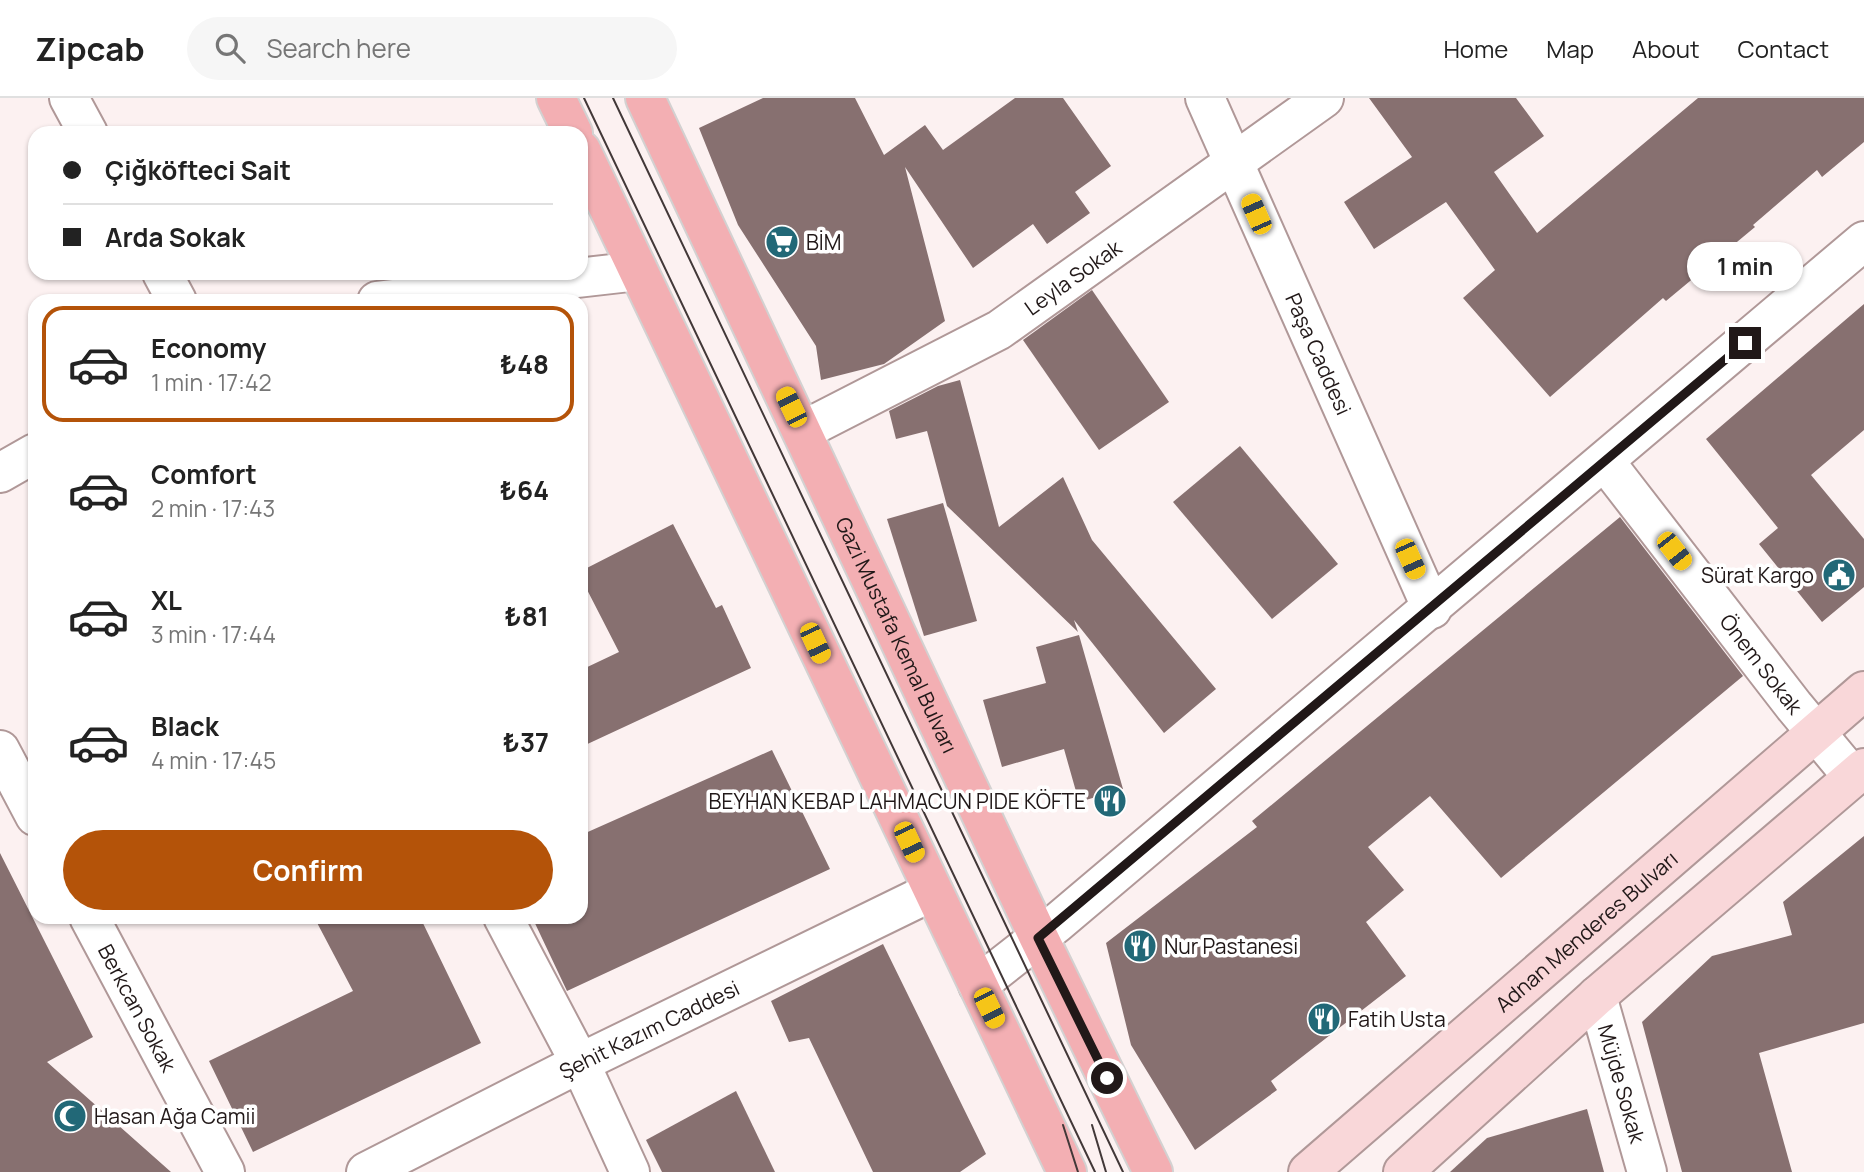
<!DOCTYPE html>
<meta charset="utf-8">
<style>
body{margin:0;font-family:Manrope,sans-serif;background:#f6f6f6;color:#222;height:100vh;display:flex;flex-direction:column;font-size:26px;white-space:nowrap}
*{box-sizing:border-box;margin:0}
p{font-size:23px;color:#767676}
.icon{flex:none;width:38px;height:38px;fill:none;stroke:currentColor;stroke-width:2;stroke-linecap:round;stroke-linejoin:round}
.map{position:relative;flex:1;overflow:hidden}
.panel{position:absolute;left:28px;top:196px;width:560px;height:630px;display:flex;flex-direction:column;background:#fff;border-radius:21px;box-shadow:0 2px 5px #0004}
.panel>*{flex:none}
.top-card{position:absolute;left:28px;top:28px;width:560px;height:154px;border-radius:21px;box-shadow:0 2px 5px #0004;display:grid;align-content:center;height:154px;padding:0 35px;background:#fff}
.end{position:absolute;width:32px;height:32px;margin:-16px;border:9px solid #211818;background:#fff;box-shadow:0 0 0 4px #fff}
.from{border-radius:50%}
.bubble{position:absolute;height:49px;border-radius:24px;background:#fff;box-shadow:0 2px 5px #0004;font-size:23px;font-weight:700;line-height:49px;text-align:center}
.car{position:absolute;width:21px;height:42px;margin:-21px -10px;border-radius:9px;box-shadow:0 0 5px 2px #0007;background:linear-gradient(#f5c518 24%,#345 0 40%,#f5c518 0 76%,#345 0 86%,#f5c518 0)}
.top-card b{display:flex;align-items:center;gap:24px;height:66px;font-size:26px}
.top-card b+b{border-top:2px solid #e0e0e0}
.top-card i{width:18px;height:18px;background:#222}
ul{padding:12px 0 0;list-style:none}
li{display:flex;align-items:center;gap:21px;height:116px;margin:0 14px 10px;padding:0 21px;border:4px solid transparent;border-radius:21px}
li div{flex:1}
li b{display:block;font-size:26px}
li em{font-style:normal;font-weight:700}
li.current{border-color:#b45309}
li>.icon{width:63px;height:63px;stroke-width:1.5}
.cta{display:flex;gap:14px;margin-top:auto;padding:14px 35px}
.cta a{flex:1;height:80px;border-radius:42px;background:#b45309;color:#fff;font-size:28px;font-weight:700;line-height:80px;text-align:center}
header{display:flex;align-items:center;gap:42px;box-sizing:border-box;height:98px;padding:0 35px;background:#fff;border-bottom:2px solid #e0e0e0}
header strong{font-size:33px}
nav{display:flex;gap:38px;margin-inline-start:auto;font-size:24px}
.search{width:490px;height:63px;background:#f6f6f6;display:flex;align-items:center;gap:18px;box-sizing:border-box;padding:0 24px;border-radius:38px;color:#767676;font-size:26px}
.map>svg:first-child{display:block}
.building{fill:#877070}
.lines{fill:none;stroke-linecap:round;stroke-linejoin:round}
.minor-casing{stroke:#b09898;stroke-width:42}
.tertiary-casing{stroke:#b09898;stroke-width:42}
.secondary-casing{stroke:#b09898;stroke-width:42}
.primary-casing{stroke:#d3d1d1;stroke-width:42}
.minor{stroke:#fff;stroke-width:38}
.tertiary{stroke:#fff;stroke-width:38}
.secondary{stroke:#f9d7d9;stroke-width:38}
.primary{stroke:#f3afb3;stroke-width:38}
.tram{stroke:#423838;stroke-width:2}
.route{stroke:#211818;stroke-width:9}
.labels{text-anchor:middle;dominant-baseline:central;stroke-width:7;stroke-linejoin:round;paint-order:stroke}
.poi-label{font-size:21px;fill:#211818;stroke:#fff;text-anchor:start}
.street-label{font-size:21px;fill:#211818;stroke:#fff}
</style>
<header>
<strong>Zipcab</strong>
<div class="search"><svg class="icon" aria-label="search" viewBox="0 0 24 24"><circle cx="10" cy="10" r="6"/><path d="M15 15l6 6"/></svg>Search here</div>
<nav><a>Home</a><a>Map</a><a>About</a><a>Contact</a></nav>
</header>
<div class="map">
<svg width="1864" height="1074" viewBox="0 0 1864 1074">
<rect width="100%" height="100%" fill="#fcf1f1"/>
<!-- building -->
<g class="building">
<path d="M 763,0 L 855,0 L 884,57 L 925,27 L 943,52 L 1015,0 L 1063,0 L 1111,68 L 1075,94 L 1090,115 L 1047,146 L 1033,126 L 973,170 L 905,69 L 945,223 L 884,266 L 821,282 L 816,248 L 738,127 L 699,30 Z"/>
<path d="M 1369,0 L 1516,0 L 1544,38 L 1494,74 L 1537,135 L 1698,0 L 1864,0 L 1864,44 L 1822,79 L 1817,72 L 1753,127 L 1755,129 L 1666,203 L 1663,200 L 1550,299 L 1463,200 L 1495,172 L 1446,104 L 1374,151 L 1344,104 L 1412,59 Z"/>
<path d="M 1092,192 L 1169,304 L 1099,352 L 1023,242 Z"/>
<path d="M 1864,206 L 1864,332 L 1811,377 L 1864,441 L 1864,489 L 1822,524 L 1759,446 L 1778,430 L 1706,341 Z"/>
<path d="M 960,282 L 999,429 L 1063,379 L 1092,442 L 1216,591 L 1164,635 L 1074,522 L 1078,534 L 947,408 L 927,333 L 896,341 L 889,313 L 938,288 Z"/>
<path d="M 1240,348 L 1338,466 L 1272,521 L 1173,404 Z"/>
<path d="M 943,405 L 977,523 L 924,538 L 887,421 Z"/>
<path d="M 1620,419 L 1743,578 L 1501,780 L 1430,698 L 1368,749 L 1404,792 L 1366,824 L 1406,878 L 1271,983 L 1277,992 L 1195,1052 L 1131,947 L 1106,845 L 1257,729 L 1252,723 Z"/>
<path d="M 673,426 L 716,510 L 722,507 L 751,570 L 581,649 L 581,572 L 619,554 L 581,480 L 581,473 Z"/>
<path d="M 1079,537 L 1123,691 L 1079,704 L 1064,651 L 1002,669 L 983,602 L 1046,585 L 1036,549 Z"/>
<path d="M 772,652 L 830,771 L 567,893 L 532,819 L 581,819 L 581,737 Z"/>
<path d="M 1864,738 L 1864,925 L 1759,955 L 1792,1074 L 1682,1074 L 1642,924 L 1712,858 L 1792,837 L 1783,804 Z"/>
<path d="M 0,755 L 93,939 L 47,964 L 171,1074 L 0,1074 Z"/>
<path d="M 314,819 L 420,819 L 481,945 L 253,1054 L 209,963 L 353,893 Z"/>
<path d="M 883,846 L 986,1056 L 960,1074 L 873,1074 L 809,940 L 789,944 L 771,903 Z"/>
<path d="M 736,993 L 775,1074 L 662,1074 L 646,1042 Z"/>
<path d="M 1587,1011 L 1604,1074 L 1450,1074 L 1487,1040 Z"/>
</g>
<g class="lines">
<defs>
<g id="minor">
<path d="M 69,0 L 88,35"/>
<path id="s1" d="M 1205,0 L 1432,511"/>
<path d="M 162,175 L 177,203"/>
<path d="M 377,203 L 638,173"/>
<path id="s2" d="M 802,333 L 999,232 L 1324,0"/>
<path id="s3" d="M 1606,365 L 1794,608 L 1853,679"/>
<path d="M 0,375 L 35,355"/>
<path d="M 0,652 L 35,718"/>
<path id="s4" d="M 89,819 L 225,1074"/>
<path d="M 503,819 L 580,965 L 630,1074"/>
<path d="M 978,887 L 1057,825 L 1864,143"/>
<path id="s5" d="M 1597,898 L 1647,1074"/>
</g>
<g id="tertiary">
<path id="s6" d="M 366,1074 L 580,965 L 933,793"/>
</g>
<g id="secondary">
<path id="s7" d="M 1308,1074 L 1864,593"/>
<path d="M 1403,1074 L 1597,898 L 1864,670"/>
</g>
<g id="primary">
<path d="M 556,0 L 573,35"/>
<path id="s8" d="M 645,0 L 1039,840 L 1153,1074"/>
<path d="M 581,52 L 1067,1074"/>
</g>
</defs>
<!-- minor casing -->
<use href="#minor" class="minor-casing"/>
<!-- tertiary casing -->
<use href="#tertiary" class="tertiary-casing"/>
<!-- secondary casing -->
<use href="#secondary" class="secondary-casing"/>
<!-- primary casing -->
<use href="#primary" class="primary-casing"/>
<!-- minor -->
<use href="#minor" class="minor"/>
<!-- tertiary -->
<use href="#tertiary" class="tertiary"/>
<!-- secondary -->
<use href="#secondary" class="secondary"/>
<!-- primary -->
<use href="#primary" class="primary"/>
<!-- tram -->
<g class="tram">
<path d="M 584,0 L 1095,1074"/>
<path d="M 613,0 L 1123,1074"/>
<path d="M 1063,1027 L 1078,1074"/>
<path d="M 1092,1027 L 1106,1074"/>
</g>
</g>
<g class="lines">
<!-- route -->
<path class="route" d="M 1107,980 L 1038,840 L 1745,245"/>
</g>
<!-- icons -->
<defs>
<symbol id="supermarket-disc" viewBox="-11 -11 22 22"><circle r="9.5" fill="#226877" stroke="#fff"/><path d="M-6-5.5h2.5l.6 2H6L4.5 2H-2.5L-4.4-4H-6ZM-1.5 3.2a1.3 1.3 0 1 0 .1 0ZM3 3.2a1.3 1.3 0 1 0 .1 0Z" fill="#fff"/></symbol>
<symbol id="civic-disc" viewBox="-11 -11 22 22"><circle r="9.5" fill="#226877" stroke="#fff"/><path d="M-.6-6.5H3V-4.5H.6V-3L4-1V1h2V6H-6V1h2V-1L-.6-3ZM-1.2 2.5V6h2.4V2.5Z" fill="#fff"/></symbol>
<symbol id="restaurant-disc" viewBox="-11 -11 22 22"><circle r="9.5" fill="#226877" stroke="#fff"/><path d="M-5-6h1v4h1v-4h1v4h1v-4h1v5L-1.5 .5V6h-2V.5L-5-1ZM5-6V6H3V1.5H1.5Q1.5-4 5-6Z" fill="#fff"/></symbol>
<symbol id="mosque-disc" viewBox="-11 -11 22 22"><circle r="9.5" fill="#226877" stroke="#fff"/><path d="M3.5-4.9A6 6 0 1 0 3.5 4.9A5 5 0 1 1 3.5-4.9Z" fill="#fff"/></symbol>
</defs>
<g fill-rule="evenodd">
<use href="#supermarket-disc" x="763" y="125" width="38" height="38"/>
<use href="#civic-disc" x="1820" y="458" width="38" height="38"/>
<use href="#restaurant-disc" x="1091" y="684" width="38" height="38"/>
<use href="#restaurant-disc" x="1121" y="829" width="38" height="38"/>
<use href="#restaurant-disc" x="1305" y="902" width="38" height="38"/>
<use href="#mosque-disc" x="51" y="999" width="38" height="38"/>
</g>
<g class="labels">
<!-- poi labels -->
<g class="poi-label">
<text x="806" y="144">BİM</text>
<text x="1814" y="477" text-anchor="end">Sürat Kargo</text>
<text x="1086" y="703" text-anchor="end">BEYHAN KEBAP LAHMACUN PIDE KÖFTE</text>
<text x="1164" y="848">Nur Pastanesi</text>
<text x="1348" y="921">Fatih Usta</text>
<text x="94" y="1018">Hasan Ağa Camii</text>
</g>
<!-- street labels -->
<g class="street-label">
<text stroke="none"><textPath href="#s2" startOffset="312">Leyla Sokak</textPath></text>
<text stroke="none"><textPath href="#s1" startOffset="280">Paşa Caddesi</textPath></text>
<text stroke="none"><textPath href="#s8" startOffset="593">Gazi Mustafa Kemal Bulvarı</textPath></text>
<text stroke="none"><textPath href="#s3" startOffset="254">Önem Sokak</textPath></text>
<text stroke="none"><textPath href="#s7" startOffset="368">Adnan Menderes Bulvarı</textPath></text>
<text stroke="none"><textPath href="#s4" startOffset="103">Berkcan Sokak</textPath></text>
<text stroke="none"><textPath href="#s6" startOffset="317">Şehit Kazım Caddesi</textPath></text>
<text stroke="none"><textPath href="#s5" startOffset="91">Müjde Sokak</textPath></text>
</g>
</g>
</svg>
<i class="end from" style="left:1107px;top:980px"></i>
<i class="end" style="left:1745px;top:245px"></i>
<div class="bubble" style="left:1687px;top:144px;width:116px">1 min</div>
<i class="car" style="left:1256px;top:116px;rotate:336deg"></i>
<i class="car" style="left:791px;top:309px;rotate:334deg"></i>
<i class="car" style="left:1674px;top:453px;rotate:142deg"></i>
<i class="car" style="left:1410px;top:461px;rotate:156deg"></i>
<i class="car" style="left:815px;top:545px;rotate:155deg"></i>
<i class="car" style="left:909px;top:744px;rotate:155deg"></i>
<i class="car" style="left:989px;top:910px;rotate:154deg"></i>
<div class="top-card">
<b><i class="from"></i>Çiğköfteci Sait</b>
<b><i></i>Arda Sokak</b>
</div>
<section class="panel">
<ul>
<li class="current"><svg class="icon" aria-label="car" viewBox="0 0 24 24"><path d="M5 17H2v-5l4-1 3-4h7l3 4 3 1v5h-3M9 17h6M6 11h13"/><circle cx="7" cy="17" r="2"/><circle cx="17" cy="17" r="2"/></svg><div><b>Economy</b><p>1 min · 17:42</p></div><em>₺48</em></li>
<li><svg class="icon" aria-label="car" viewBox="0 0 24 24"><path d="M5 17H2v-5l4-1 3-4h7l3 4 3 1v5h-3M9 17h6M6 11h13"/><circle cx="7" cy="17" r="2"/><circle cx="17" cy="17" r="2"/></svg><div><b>Comfort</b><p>2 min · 17:43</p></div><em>₺64</em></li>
<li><svg class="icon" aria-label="car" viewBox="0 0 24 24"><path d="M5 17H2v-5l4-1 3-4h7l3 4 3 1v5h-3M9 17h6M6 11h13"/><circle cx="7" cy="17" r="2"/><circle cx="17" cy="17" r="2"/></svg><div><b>XL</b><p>3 min · 17:44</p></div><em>₺81</em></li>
<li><svg class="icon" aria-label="car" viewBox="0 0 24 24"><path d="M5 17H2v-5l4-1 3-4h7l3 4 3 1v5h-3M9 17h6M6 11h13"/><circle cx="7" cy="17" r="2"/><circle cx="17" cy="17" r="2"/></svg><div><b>Black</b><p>4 min · 17:45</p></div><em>₺37</em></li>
</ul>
<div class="cta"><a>Confirm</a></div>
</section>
</div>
